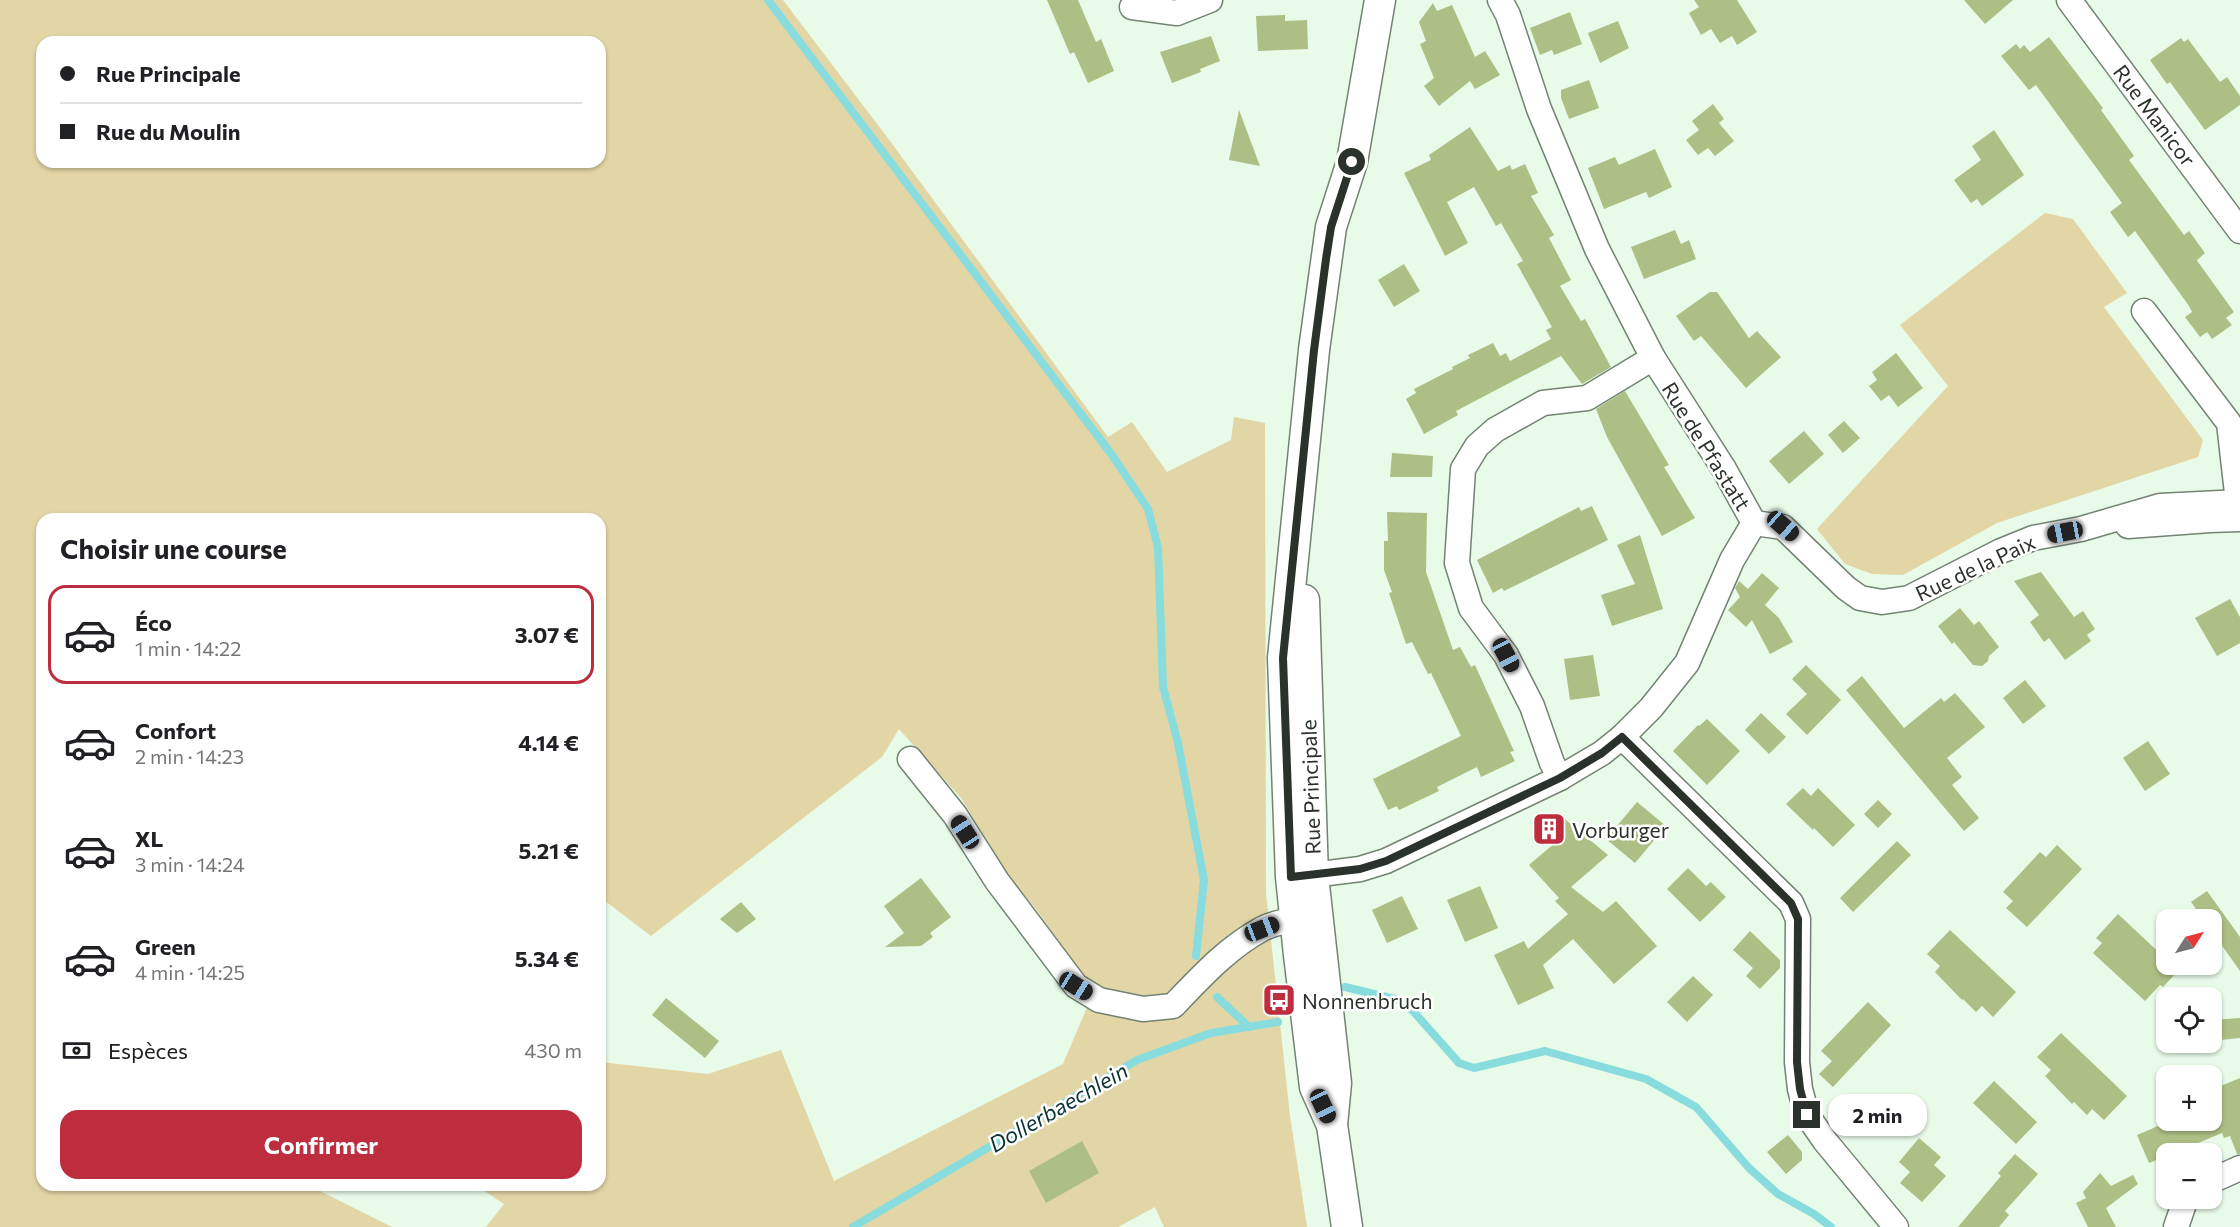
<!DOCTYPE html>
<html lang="fr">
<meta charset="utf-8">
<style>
body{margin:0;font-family:Commissioner,sans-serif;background:#f6f6f6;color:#202124;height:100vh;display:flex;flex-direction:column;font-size:22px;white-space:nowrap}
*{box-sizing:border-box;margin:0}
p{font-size:20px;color:#757577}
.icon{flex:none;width:33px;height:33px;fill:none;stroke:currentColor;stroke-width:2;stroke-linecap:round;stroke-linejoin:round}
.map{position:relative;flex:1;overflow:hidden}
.details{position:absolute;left:36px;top:513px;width:570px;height:678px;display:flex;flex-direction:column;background:#fff;border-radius:18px;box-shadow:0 2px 4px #0004}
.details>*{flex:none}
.banner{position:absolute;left:36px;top:36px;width:570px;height:132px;border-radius:18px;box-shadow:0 2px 4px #0004;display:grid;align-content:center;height:132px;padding:0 24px;background:#fff}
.needle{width:39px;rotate:54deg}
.controls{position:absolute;left:2156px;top:909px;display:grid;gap:12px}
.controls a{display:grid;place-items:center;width:66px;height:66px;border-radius:12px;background:#fff;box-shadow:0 2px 4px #0004;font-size:30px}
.end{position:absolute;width:27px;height:27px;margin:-14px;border:8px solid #2b322b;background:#fff;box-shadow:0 0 0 3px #fff}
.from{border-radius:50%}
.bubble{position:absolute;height:42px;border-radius:18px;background:#fff;box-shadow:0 2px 4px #0004;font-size:20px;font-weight:700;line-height:42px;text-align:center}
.car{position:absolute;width:18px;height:36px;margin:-18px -9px;border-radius:8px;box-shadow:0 0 4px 2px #0007;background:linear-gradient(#222 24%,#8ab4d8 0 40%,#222 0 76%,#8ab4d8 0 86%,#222 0)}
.banner b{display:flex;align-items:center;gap:21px;height:57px;font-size:22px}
.banner b+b{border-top:2px solid #e0e0e0}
.banner i{width:15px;height:15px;background:#202124}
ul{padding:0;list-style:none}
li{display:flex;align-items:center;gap:18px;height:99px;margin:0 12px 9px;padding:0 12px;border:3px solid transparent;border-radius:18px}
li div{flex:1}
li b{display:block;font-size:22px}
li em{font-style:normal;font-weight:700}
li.on{border-color:#bd2d3e}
li>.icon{width:54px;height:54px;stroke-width:1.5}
h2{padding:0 24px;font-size:27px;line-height:72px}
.pay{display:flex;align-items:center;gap:15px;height:66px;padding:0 24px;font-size:22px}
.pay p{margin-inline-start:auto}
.cta{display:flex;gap:12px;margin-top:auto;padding:12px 24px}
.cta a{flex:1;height:69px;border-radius:18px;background:#bd2d3e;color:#fff;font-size:24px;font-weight:700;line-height:69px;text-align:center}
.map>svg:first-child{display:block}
.green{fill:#e2d6a6;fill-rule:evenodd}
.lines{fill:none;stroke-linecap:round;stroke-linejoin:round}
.stream{stroke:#89dcde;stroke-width:8}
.building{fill:#aebf85}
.minor-casing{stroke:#728373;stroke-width:27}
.major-casing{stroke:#728373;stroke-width:33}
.minor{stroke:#fff;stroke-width:24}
.major{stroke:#fff;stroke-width:30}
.route{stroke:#2b322b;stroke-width:8}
.labels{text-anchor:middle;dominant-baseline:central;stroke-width:5;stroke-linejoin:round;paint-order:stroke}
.street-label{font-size:21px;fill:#2b322b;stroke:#fff}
.poi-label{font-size:21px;fill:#2b322b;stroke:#fff;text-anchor:start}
.water-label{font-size:22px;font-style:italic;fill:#093334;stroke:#fff}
</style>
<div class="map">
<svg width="2240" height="1227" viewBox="0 0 2240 1227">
<rect width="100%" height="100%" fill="#e8fae8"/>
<!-- green -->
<g class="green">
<path d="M 0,0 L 783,0 L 887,137 L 1108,437 L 1132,422 L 1167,472 L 1231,440 L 1234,417 L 1265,423 L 1266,893 L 1290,1116 L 1307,1227 L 1164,1227 L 1155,1207 L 1118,1227 L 486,1227 L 504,1204 L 475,1185 L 600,1185 L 600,1062 L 708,1074 L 781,1050 L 834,1181 L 1063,1064 L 1094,991 L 1036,909 L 1009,876 L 961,798 L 899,729 L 882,757 L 651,936 L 600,897 L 600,519 L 42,519 L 42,1185 L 308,1185 L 392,1227 L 0,1227 ZM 42,42 L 600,42 L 600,162 L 42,162 Z"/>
<path d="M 2045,213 L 2073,219 L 2127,293 L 2104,307 L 2203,440 L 2198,457 L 1997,523 L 1903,575 L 1872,574 L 1845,564 L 1817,529 L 1948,386 L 1900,325 Z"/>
</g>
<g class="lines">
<!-- stream -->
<g class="stream">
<path d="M 768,0 L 1112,455 L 1148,509 L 1158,547 L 1163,687 L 1178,743 L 1204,880 L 1196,956"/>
<path d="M 1345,987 L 1399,1000 L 1413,1011 L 1459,1063 L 1474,1068 L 1545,1051 L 1646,1079 L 1696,1107 L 1749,1168 L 1778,1194 L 1814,1214 L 1831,1227"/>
<path d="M 1217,997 L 1249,1027"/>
<path d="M 853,1227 L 1137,1060 L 1211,1033 L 1278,1022"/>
</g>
</g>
<!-- building -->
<g class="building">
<path d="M 1047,0 L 1078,0 L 1096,42 L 1101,39 L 1114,71 L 1088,83 L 1074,52 L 1070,54 Z"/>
<path d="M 1694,0 L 1737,0 L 1757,32 L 1737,45 L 1732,36 L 1720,43 L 1711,29 L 1701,35 L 1689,13 L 1699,7 Z"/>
<path d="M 1964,0 L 2013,0 L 1985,24 Z"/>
<path d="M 1433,3 L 1437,11 L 1452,5 L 1475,57 L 1485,51 L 1500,75 L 1475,89 L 1470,81 L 1439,106 L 1424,86 L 1434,78 L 1420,44 L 1426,41 L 1419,22 Z"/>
<path d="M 1570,12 L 1582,44 L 1554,55 L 1552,50 L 1540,55 L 1530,28 Z"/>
<path d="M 1285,15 L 1285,21 L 1307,20 L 1308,49 L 1258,51 L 1256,16 Z"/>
<path d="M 1618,21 L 1629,48 L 1600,63 L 1588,33 Z"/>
<path d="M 1211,36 L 1220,61 L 1200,69 L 1201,72 L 1172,83 L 1160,52 Z"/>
<path d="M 2049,37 L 2103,108 L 2101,110 L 2134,156 L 2129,160 L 2184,235 L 2189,231 L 2205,253 L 2197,260 L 2198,262 L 2234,312 L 2226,318 L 2232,325 L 2212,339 L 2207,332 L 2200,337 L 2185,317 L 2192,312 L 2189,306 L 2135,231 L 2128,237 L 2110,212 L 2122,203 L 2036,85 L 2029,90 L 2001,56 L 2016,44 L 2020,49 L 2024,45 L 2030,52 Z"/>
<path d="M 2181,38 L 2184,42 L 2188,39 L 2220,82 L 2227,77 L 2240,96 L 2240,105 L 2205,130 L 2170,82 L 2167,84 L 2150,60 Z"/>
<path d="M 1589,80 L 1599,108 L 1569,119 L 1561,98 L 1561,90 Z"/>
<path d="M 1713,104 L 1724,119 L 1719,123 L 1734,141 L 1715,156 L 1708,148 L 1698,155 L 1686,140 L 1699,130 L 1692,121 Z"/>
<path d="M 1239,110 L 1260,166 L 1229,160 Z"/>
<path d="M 1470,127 L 1498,171 L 1510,165 L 1512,170 L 1525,164 L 1538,193 L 1531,196 L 1554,235 L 1549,238 L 1571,280 L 1560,286 L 1581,321 L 1585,319 L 1611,367 L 1582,384 L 1561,356 L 1456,411 L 1458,415 L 1424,434 L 1406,399 L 1416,393 L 1414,389 L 1453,369 L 1452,367 L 1470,358 L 1468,355 L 1493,343 L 1500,356 L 1506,353 L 1510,361 L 1551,339 L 1546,330 L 1552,327 L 1517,264 L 1523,261 L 1501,223 L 1496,226 L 1474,187 L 1447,202 L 1468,243 L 1445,256 L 1404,173 L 1431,160 L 1429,155 Z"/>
<path d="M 1994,130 L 2024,175 L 1982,206 L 1977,199 L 1971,203 L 1954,180 L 1981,160 L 1972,146 Z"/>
<path d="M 1655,149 L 1672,187 L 1649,198 L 1646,192 L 1604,209 L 1588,168 L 1615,157 L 1619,165 Z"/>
<path d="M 1675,230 L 1681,244 L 1689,240 L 1696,259 L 1644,279 L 1631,247 Z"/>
<path d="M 1404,264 L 1420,291 L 1394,307 L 1378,280 Z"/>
<path d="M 1710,292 L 1717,292 L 1749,338 L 1757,331 L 1781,357 L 1746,388 L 1701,336 L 1694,341 L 1676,316 Z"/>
<path d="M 1896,353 L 1923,388 L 1898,407 L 1889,395 L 1881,401 L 1869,386 L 1877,380 L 1872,372 Z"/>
<path d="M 1625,391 L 1669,465 L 1664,467 L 1695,518 L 1662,536 L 1607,437 L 1596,409 Z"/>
<path d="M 1844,421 L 1860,438 L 1843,453 L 1828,435 Z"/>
<path d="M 1804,431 L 1824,454 L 1789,484 L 1769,461 Z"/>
<path d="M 1392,453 L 1433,456 L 1432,477 L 1390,477 Z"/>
<path d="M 1592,506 L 1608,540 L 1504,591 L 1502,588 L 1493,593 L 1477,560 L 1579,507 L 1581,511 Z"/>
<path d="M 1387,512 L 1427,513 L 1426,572 L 1453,650 L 1460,647 L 1471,667 L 1475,665 L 1514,751 L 1510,752 L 1515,761 L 1481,777 L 1477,767 L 1437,787 L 1439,791 L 1399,810 L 1397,806 L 1388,810 L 1373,779 L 1461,736 L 1431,673 L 1428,674 L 1412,642 L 1406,644 L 1389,593 L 1392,592 L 1384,570 L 1384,541 L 1388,541 Z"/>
<path d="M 1640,535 L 1663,609 L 1612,626 L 1601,595 L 1635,584 L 1617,545 Z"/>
<path d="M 2041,572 L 2074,617 L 2083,611 L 2095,629 L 2087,635 L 2091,641 L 2065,660 L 2049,638 L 2044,642 L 2030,622 L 2039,615 L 2014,581 Z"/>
<path d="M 1762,573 L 1779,588 L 1765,605 L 1779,618 L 1793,642 L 1770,654 L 1752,620 L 1746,627 L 1728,610 L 1740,597 L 1735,588 L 1739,581 L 1748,589 Z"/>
<path d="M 2230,599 L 2240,617 L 2240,643 L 2217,656 L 2195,618 Z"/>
<path d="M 1960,608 L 1974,625 L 1979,621 L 1999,647 L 1989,656 L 1988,661 L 1982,666 L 1973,665 L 1954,642 L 1952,644 L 1938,626 Z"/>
<path d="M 1593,655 L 1600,696 L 1570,700 L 1564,659 Z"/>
<path d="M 1806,665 L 1841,700 L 1807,735 L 1786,714 L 1807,694 L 1792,679 Z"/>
<path d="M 1862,676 L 1904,728 L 1941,698 L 1944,702 L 1955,693 L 1985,727 L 1947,758 L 1962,777 L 1952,785 L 1979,818 L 1964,831 L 1846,690 Z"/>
<path d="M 2025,680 L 2046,706 L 2023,724 L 2003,698 Z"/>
<path d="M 1761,713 L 1786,737 L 1769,754 L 1745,730 Z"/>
<path d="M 1707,719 L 1740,751 L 1707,785 L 1673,751 L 1698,725 L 1699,726 Z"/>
<path d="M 2148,741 L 2170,774 L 2145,791 L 2123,758 Z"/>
<path d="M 1803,788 L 1811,796 L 1818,788 L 1855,825 L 1833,847 L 1814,828 L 1813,830 L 1786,804 Z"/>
<path d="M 1878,800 L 1892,814 L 1878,828 L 1864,814 Z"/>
<path d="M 1637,802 L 1666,826 L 1635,863 L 1606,839 Z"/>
<path d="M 1560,815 L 1608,855 L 1571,887 L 1603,912 L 1616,901 L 1657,946 L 1614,984 L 1573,939 L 1543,965 L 1554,988 L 1518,1005 L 1494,955 L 1524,941 L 1528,949 L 1568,914 L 1555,901 L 1559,898 L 1529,865 L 1556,842 L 1545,832 Z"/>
<path d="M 1897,841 L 1911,855 L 1853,912 L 1840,898 Z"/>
<path d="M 2057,845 L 2082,869 L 2027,927 L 2006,908 L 2013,901 L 2003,892 L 2040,852 L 2046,857 Z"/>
<path d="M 1688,868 L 1706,886 L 1711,882 L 1726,897 L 1700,922 L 1667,889 Z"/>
<path d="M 921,878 L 951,917 L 930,933 L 933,937 L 921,946 L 885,947 L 904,933 L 884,906 Z"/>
<path d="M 1480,886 L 1498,928 L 1465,942 L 1447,900 Z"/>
<path d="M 2207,891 L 2240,937 L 2240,971 L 2211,930 L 2211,920 L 2204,920 L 2191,902 Z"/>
<path d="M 1402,896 L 1418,929 L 1387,943 L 1372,910 Z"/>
<path d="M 741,902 L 756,919 L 737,933 L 720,919 Z"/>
<path d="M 2118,914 L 2166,959 L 2166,964 L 2171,964 L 2178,971 L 2163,987 L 2160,985 L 2145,1001 L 2093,953 L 2102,943 L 2096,938 Z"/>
<path d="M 1950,930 L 2016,992 L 1993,1017 L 1982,1006 L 1976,1012 L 1963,999 L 1962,1000 L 1935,972 L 1940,966 L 1927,954 Z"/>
<path d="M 1750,931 L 1780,960 L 1780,968 L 1760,989 L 1746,976 L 1753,968 L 1733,950 Z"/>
<path d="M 1693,976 L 1713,995 L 1687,1022 L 1667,1002 Z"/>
<path d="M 666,998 L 719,1041 L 705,1058 L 652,1015 Z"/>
<path d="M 1868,1002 L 1891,1025 L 1833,1087 L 1819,1074 L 1832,1061 L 1821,1051 Z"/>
<path d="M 2240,1018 L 2240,1038 L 2211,1041 L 2211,1020 Z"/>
<path d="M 2061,1033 L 2127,1096 L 2104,1120 L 2092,1109 L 2087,1115 L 2074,1102 L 2072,1104 L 2045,1076 L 2051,1070 L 2037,1057 Z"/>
<path d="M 2240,1078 L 2240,1154 L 2237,1154 L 2230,1136 L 2224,1138 L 2222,1133 L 2172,1154 L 2166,1154 L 2166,1156 L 2149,1163 L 2137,1135 L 2172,1120 L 2181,1120 L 2185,1129 L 2205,1120 L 2211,1120 L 2211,1118 L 2221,1114 L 2211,1090 Z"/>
<path d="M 1994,1081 L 2037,1122 L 2016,1144 L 1973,1103 Z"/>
<path d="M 1788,1135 L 1802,1152 L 1802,1160 L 1786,1174 L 1767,1152 Z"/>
<path d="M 1919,1138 L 1941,1157 L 1934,1165 L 1946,1176 L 1922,1202 L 1900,1183 L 1910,1172 L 1899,1162 Z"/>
<path d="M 1082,1141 L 1099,1173 L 1046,1203 L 1029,1171 Z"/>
<path d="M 2015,1154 L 2038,1174 L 2005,1211 L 2009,1215 L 1999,1227 L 1958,1227 L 2001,1176 L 1998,1173 Z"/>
<path d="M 2100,1173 L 2111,1186 L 2133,1175 L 2138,1184 L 2106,1208 L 2116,1227 L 2088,1227 L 2076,1203 L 2086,1198 L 2083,1192 Z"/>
</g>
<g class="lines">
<defs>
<g id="minor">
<path d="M 1500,0 L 1508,15 L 1539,109 L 1597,249 L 1653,358 L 1724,469 L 1754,523"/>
<path d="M 2069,0 L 2240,231"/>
<path d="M 1132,7 L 1177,13 L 1210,0"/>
<path d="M 2144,311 L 2229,423 L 2238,502"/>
<path d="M 1754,523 L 1783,527 L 1846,588 L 1860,598 L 1882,602 L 1909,598 L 2001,551 L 2033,538 L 2081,529 L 2160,506 L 2240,502"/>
<path d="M 2128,526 L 2210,520 L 2240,519"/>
<path d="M 1622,737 L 1791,903 L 1798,919 L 1797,1062 L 1800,1089 L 1807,1115 L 1825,1141 L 1896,1227"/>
<path d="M 910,759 L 955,815 L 997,881 L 1076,986 L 1099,1000 L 1143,1009 L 1173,1006 C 1200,978 1227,948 1262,929 C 1277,921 1295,920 1312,918"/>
<path d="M 1560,778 L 1552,763 L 1532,706 L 1506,655 L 1471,608 L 1457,563 L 1463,469 L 1477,446 L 1495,430 L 1543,403 L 1587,398 L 1653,358"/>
<path d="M 1297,877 L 1360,869 L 1386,861 L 1560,778 L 1602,753 L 1622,737 L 1651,708 L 1687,663 L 1732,560 L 1754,523"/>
<path d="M 2211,1181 L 2240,1168"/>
<path d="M 2176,1227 L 2186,1198"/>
</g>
<g id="major">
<path d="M 1304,600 L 1313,876 L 1336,1083 L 1332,1125 L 1347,1227"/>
<path d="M 1332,1125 L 1315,1087 L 1299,955 L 1291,877 L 1283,658 L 1314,350 L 1331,227 L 1352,162 L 1380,0"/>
</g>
</defs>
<!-- minor casing -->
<use href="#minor" class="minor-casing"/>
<!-- major casing -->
<use href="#major" class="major-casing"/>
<!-- minor -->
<use href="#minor" class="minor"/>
<!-- major -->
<use href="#major" class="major"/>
</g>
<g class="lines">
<!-- route -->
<path class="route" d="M 1352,162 L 1331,227 L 1326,259 L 1314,350 L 1283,658 L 1291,877 L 1360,869 L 1386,861 L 1560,778 L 1602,753 L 1622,737 L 1791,903 L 1798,919 L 1797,1062 L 1800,1089 L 1807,1115"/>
</g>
<!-- icons -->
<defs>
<symbol id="building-square" viewBox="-11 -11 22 22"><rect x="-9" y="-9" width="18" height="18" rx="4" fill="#bd2d3e" stroke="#fff"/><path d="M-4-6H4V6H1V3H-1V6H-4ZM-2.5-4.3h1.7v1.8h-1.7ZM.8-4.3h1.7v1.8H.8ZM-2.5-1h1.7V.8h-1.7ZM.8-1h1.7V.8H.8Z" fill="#fff"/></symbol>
<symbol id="bus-square" viewBox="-11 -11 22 22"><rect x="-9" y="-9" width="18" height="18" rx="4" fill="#bd2d3e" stroke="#fff"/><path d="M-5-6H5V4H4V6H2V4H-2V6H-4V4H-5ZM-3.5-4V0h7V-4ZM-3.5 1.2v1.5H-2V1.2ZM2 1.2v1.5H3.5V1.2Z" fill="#fff"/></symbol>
</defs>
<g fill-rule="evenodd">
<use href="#building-square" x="1530" y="810" width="38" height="38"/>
<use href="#bus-square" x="1260" y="981" width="38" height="38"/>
</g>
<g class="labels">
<!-- street labels -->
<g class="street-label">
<text transform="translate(2155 115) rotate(53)">Rue Manicor</text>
<text transform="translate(1707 446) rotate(58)">Rue de Pfastatt</text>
<text transform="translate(1975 567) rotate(-25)">Rue de la Paix</text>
<text transform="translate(1310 787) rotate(-92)">Rue Principale</text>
</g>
<!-- poi labels -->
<g class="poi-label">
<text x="1572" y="829">Vorburger</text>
<text x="1302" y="1000">Nonnenbruch</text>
</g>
<!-- water labels -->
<g class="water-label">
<text transform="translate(1058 1107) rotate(-30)">Dollerbaechlein</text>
</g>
</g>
</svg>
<div class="controls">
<a><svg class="needle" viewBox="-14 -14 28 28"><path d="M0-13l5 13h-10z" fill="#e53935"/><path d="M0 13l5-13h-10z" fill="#757577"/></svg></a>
<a><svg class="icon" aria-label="locate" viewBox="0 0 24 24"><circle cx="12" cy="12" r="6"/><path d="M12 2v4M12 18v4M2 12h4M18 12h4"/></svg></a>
<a>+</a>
<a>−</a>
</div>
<i class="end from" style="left:1352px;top:162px"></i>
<i class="end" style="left:1807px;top:1115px"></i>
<div class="bubble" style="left:1828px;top:1094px;width:99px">2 min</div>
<i class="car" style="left:1783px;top:526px;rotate:131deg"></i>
<i class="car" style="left:2065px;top:532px;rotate:259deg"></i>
<i class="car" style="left:1506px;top:655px;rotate:152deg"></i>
<i class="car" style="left:965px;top:832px;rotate:327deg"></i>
<i class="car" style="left:1262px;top:929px;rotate:69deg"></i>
<i class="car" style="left:1076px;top:986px;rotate:122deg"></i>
<i class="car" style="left:1323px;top:1106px;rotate:155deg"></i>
<div class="banner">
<b><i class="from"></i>Rue Principale</b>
<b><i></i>Rue du Moulin</b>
</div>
<section class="details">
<h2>Choisir une course</h2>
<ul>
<li class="on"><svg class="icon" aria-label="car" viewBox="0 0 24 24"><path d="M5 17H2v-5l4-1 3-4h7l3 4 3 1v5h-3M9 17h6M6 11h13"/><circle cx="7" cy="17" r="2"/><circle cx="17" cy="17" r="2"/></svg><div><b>Éco</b><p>1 min · 14:22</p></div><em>3.07 €</em></li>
<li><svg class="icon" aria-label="car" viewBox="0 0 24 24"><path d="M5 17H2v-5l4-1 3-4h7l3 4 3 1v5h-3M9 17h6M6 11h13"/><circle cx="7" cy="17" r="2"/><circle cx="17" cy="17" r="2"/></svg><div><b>Confort</b><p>2 min · 14:23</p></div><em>4.14 €</em></li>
<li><svg class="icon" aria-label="car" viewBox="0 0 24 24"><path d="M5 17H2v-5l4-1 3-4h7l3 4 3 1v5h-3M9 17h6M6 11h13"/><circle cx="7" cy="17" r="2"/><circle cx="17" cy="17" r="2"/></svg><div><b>XL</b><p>3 min · 14:24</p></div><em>5.21 €</em></li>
<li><svg class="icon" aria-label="car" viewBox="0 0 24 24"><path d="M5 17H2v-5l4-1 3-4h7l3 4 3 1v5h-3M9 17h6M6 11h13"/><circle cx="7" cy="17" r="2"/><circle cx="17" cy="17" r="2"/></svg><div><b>Green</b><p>4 min · 14:25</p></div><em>5.34 €</em></li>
</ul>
<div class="pay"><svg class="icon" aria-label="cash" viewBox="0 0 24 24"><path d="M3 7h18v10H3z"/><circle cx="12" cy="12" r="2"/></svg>Espèces<p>430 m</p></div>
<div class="cta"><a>Confirmer</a></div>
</section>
</div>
